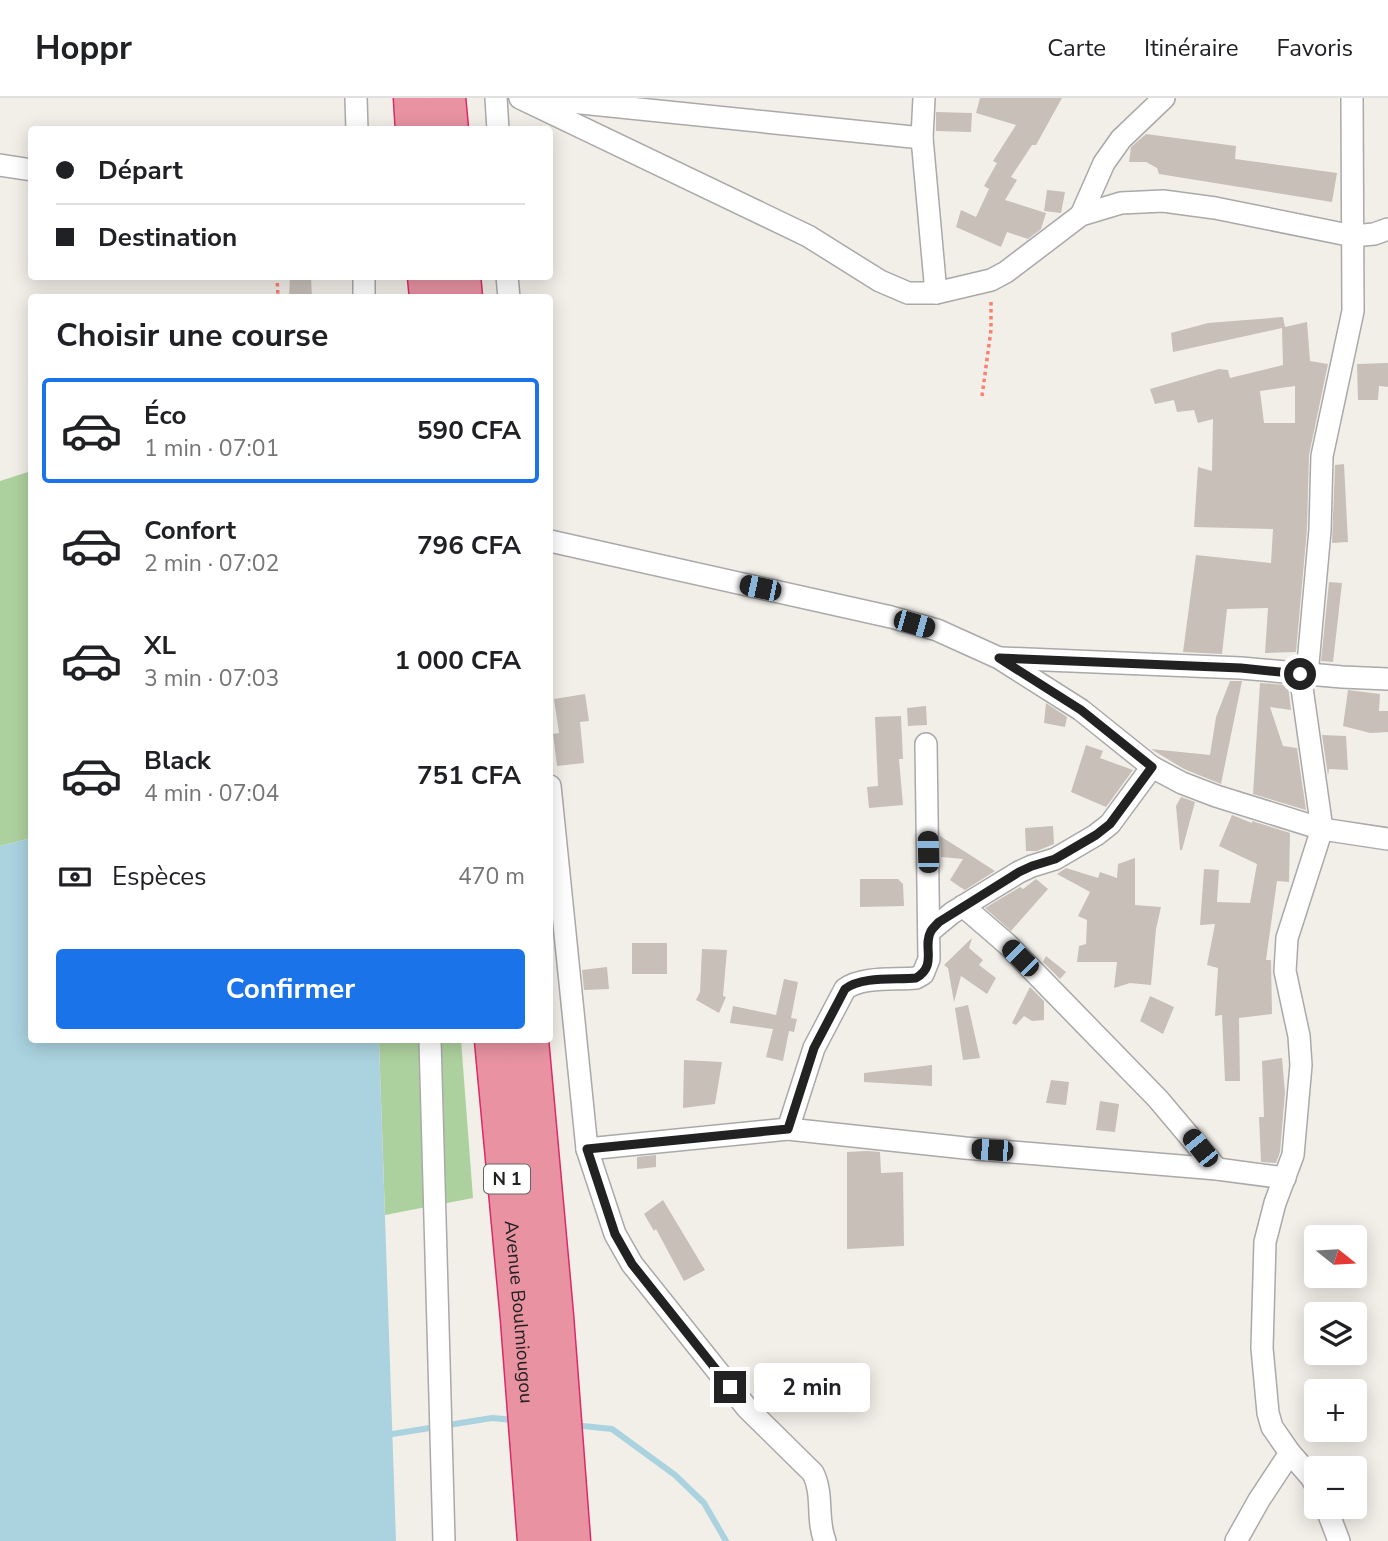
<!DOCTYPE html>
<html lang="fr">
<meta charset="utf-8">
<style>
body{margin:0;font-family:"Nunito Sans",sans-serif;background:#f2f2f2;color:#202124;height:100vh;display:flex;flex-direction:column;font-size:26px;white-space:nowrap}
*{box-sizing:border-box;margin:0}
p{font-size:23px;color:#757577}
.icon{flex:none;width:38px;height:38px;fill:none;stroke:currentColor;stroke-width:2;stroke-linecap:round;stroke-linejoin:round}
.map{position:relative;flex:1;overflow:hidden}
.sheet{position:absolute;left:28px;top:196px;width:525px;height:749px;display:flex;flex-direction:column;background:#fff;border-radius:7px;box-shadow:0 4px 18px #0003}
.sheet>*{flex:none}
.top-card{position:absolute;left:28px;top:28px;width:525px;height:154px;border-radius:7px;box-shadow:0 4px 18px #0003;display:grid;align-content:center;height:154px;padding:0 28px;background:#fff}
.needle{width:46px;rotate:108deg}
.tools{position:absolute;left:1304px;top:1127px;display:grid;gap:14px}
.tools a{display:grid;place-items:center;width:63px;height:63px;border-radius:7px;background:#fff;box-shadow:0 4px 18px #0003;font-size:35px}
.end{position:absolute;width:32px;height:32px;margin:-16px;border:9px solid #222;background:#fff;box-shadow:0 0 0 4px #fff}
.from{border-radius:50%}
.bubble{position:absolute;height:49px;border-radius:7px;background:#fff;box-shadow:0 4px 18px #0003;font-size:23px;font-weight:700;line-height:49px;text-align:center}
.car{position:absolute;width:21px;height:42px;margin:-21px -10px;border-radius:9px;box-shadow:0 0 5px 2px #0007;background:linear-gradient(#222 24%,#8ab4d8 0 40%,#222 0 76%,#8ab4d8 0 86%,#222 0)}
.top-card b{display:flex;align-items:center;gap:24px;height:66px;font-size:26px}
.top-card b+b{border-top:2px solid #e0e0e0}
.top-card i{width:18px;height:18px;background:#202124}
ul{padding:0;list-style:none}
li{display:flex;align-items:center;gap:21px;height:105px;margin:0 14px 10px;padding:0 14px;border:4px solid transparent;border-radius:7px}
li div{flex:1}
li b{display:block;font-size:26px}
li em{font-style:normal;font-weight:700}
li.current{border-color:#1a73e8}
li>.icon{width:63px;height:63px;stroke-width:1.5}
h2{padding:0 28px;font-size:32px;line-height:84px}
.pay{display:flex;align-items:center;gap:18px;height:77px;padding:0 28px;font-size:26px}
.pay p{margin-inline-start:auto}
.action{display:flex;gap:14px;margin-top:auto;padding:14px 28px}
.action a{flex:1;height:80px;border-radius:7px;background:#1a73e8;color:#fff;font-size:28px;font-weight:700;line-height:80px;text-align:center}
header{display:flex;align-items:center;gap:42px;box-sizing:border-box;height:98px;padding:0 35px;background:#fff;border-bottom:2px solid #e0e0e0}
header strong{font-size:33px}
nav{display:flex;gap:38px;margin-inline-start:auto;font-size:24px}
.map>svg:first-child{display:block}
.forest{fill:#add19e}
.water{fill:#aad3df}
.lines{fill:none;stroke-linecap:round;stroke-linejoin:round}
.stream{stroke:#aad3df;stroke-width:6}
.building{fill:#c7bfb8;fill-rule:evenodd}
.street-casing{stroke:#a9a9a9;stroke-width:24}
.highway-casing{stroke:#dc2a67;stroke-width:41}
.path{stroke:#fa8072;stroke-width:3.5;stroke-dasharray:3.5 3.5;stroke-linecap:butt}
.street{stroke:#fff;stroke-width:21}
.highway{stroke:#e892a2;stroke-width:38}
.route{stroke:#222;stroke-width:9}
.labels{text-anchor:middle;dominant-baseline:central;stroke-width:7;stroke-linejoin:round;paint-order:stroke}
.shield{fill:#fff;stroke:#646464;stroke-width:2}
.shield-label{font-size:18px;font-weight:bold;fill:#222}
.street-label{font-size:19px;fill:#222;stroke:#fff}
</style>
<header>
<strong>Hoppr</strong>
<nav><a>Carte</a><a>Itinéraire</a><a>Favoris</a></nav>
</header>
<div class="map">
<svg width="1388" height="1443" viewBox="0 0 1388 1443">
<rect width="100%" height="100%" fill="#f2efe9"/>
<!-- forest -->
<g class="forest">
<path d="M 31,373 L 31,740 L 0,748 L 0,383 Z"/>
<path d="M 379,942 L 461,942 L 473,1100 L 385,1117 Z"/>
</g>
<!-- water -->
<path class="water" d="M 31,740 L 32,942 L 379,942 L 396,1443 L 0,1443 L 0,748 Z"/>
<g class="lines">
<!-- stream -->
<g class="stream">
<path d="M 573,1327 L 612,1331 L 675,1377 L 704,1405 L 726,1443"/>
<path d="M 386,1337 L 492,1320 L 514,1322"/>
</g>
</g>
<!-- building -->
<g class="building">
<path d="M 980,0 L 1062,0 L 1036,47 L 1032,47 L 1011,79 L 1017,82 L 1005,102 L 1046,115 L 1041,131 L 1028,141 L 1007,134 L 1001,149 L 956,129 L 961,112 L 976,119 L 989,91 L 984,88 L 997,65 L 993,63 L 1016,27 L 976,15 Z"/>
<path d="M 936,14 L 972,15 L 971,34 L 936,33 Z"/>
<path d="M 1146,36 L 1236,48 L 1235,61 L 1337,75 L 1332,104 L 1159,76 L 1157,70 L 1146,64 L 1129,64 L 1131,49 Z"/>
<path d="M 1047,92 L 1065,94 L 1061,115 L 1044,113 Z"/>
<path d="M 290,178 L 311,178 L 312,200 L 289,200 Z"/>
<path d="M 1283,219 L 1285,229 L 1307,224 L 1310,263 L 1328,266 L 1309,357 L 1307,431 L 1296,554 L 1265,555 L 1268,510 L 1227,511 L 1222,556 L 1183,554 L 1196,457 L 1271,465 L 1273,431 L 1194,429 L 1198,369 L 1212,373 L 1213,321 L 1198,325 L 1194,312 L 1177,314 L 1174,302 L 1155,306 L 1150,291 L 1219,271 L 1228,272 L 1230,280 L 1283,267 L 1282,230 L 1173,254 L 1171,235 L 1208,225 ZM 1295,288 L 1295,325 L 1264,325 L 1260,293 Z"/>
<path d="M 1388,265 L 1388,289 L 1379,288 L 1378,302 L 1358,302 L 1357,266 Z"/>
<path d="M 1344,366 L 1348,444 L 1332,445 L 1335,367 Z"/>
<path d="M 1329,484 L 1342,485 L 1333,564 L 1321,563 Z"/>
<path d="M 1230,583 L 1242,583 L 1221,686 L 1184,671 L 1151,651 L 1210,657 L 1216,619 Z"/>
<path d="M 1260,585 L 1288,587 L 1291,612 L 1270,609 L 1283,648 L 1297,650 L 1306,712 L 1253,696 Z"/>
<path d="M 1348,592 L 1380,596 L 1379,613 L 1388,613 L 1388,634 L 1370,635 L 1343,628 Z"/>
<path d="M 585,596 L 589,623 L 580,624 L 584,665 L 557,668 L 553,636 L 559,635 L 554,601 Z"/>
<path d="M 1046,605 L 1067,619 L 1065,629 L 1044,625 Z"/>
<path d="M 926,608 L 927,627 L 908,628 L 907,610 Z"/>
<path d="M 901,618 L 903,661 L 899,661 L 903,707 L 869,710 L 867,689 L 878,688 L 875,619 Z"/>
<path d="M 1322,637 L 1346,638 L 1348,672 L 1329,671 L 1328,678 Z"/>
<path d="M 1086,647 L 1103,653 L 1100,660 L 1133,672 L 1106,709 L 1071,694 Z"/>
<path d="M 1181,699 L 1195,704 L 1182,752 L 1180,752 L 1176,708 Z"/>
<path d="M 1232,717 L 1252,725 L 1252,723 L 1290,735 L 1289,784 L 1277,783 L 1266,862 L 1271,862 L 1272,916 L 1239,920 L 1240,983 L 1225,983 L 1222,917 L 1215,918 L 1218,870 L 1207,867 L 1215,826 L 1200,827 L 1204,771 L 1219,772 L 1217,804 L 1250,805 L 1257,766 L 1219,748 Z"/>
<path d="M 1053,728 L 1054,746 L 1037,753 L 1026,753 L 1025,730 Z"/>
<path d="M 940,738 L 967,755 L 995,773 L 965,792 L 960,789 L 950,782 L 963,761 L 941,759 Z"/>
<path d="M 1135,760 L 1135,807 L 1161,809 L 1156,831 L 1151,887 L 1130,885 L 1114,890 L 1117,864 L 1077,864 L 1079,848 L 1086,846 L 1087,822 L 1078,818 L 1090,794 L 1057,776 L 1066,770 L 1098,780 L 1100,774 L 1117,780 L 1118,766 Z"/>
<path d="M 860,781 L 898,781 L 903,786 L 904,808 L 860,809 Z"/>
<path d="M 1036,781 L 1048,791 L 1011,833 L 985,810 L 1020,789 L 1023,791 Z"/>
<path d="M 972,840 L 969,850 L 983,862 L 979,867 L 996,880 L 987,896 L 961,878 L 954,904 L 948,870 L 944,867 Z"/>
<rect x="632" y="845" width="35" height="31"/>
<path d="M 702,851 L 727,852 L 723,898 L 726,899 L 719,915 L 696,902 L 700,894 Z"/>
<path d="M 1046,858 L 1066,874 L 1060,881 L 1043,864 Z"/>
<path d="M 607,869 L 609,891 L 584,892 L 582,872 Z"/>
<path d="M 784,881 L 798,884 L 791,920 L 797,921 L 794,934 L 789,933 L 783,963 L 766,959 L 773,931 L 730,925 L 733,908 L 776,917 Z"/>
<path d="M 1030,889 L 1044,903 L 1044,922 L 1032,923 L 1024,918 L 1016,927 L 1012,925 Z"/>
<path d="M 1150,898 L 1174,909 L 1163,936 L 1140,923 Z"/>
<path d="M 968,907 L 980,960 L 963,962 L 955,910 Z"/>
<path d="M 1282,960 L 1285,995 L 1280,1054 L 1276,1065 L 1261,1064 L 1259,1019 L 1264,1019 L 1262,963 Z"/>
<path d="M 684,962 L 722,964 L 715,1006 L 683,1010 Z"/>
<path d="M 932,967 L 932,988 L 864,984 L 864,975 Z"/>
<path d="M 1051,982 L 1069,984 L 1066,1007 L 1046,1005 Z"/>
<path d="M 1100,1003 L 1119,1006 L 1115,1034 L 1096,1032 Z"/>
<path d="M 867,1053 L 880,1054 L 881,1075 L 903,1074 L 904,1148 L 847,1151 L 847,1054 Z"/>
<path d="M 656,1057 L 656,1069 L 637,1071 L 637,1059 Z"/>
<path d="M 663,1102 L 705,1172 L 684,1183 L 656,1131 L 654,1133 L 644,1116 Z"/>
</g>
<g class="lines">
<defs>
<g id="street">
<path d="M 356,0 L 357,32"/>
<path d="M 496,0 L 498,32"/>
<path d="M 520,0 L 808,138 L 880,183 L 908,195 L 936,195 L 991,182 L 1006,174 L 1081,117 L 1121,105 L 1163,103 L 1215,110 L 1353,138 L 1374,136 L 1388,131"/>
<path d="M 532,0 L 922,40"/>
<path d="M 924,0 L 922,40 L 936,195"/>
<path d="M 0,67 L 32,72"/>
<path d="M 1081,117 L 1104,65 L 1121,41 L 1164,0"/>
<path d="M 364,178 L 364,200"/>
<path d="M 507,178 L 509,200"/>
<path d="M 550,443 L 891,519 L 937,532 L 999,560 L 1081,612 L 1152,669 L 1182,685 L 1216,698 L 1322,731 L 1388,741"/>
<path d="M 1001,560 L 1241,570 L 1342,579 L 1388,581"/>
<path d="M 1307,577 L 1320,432 L 1322,358 L 1353,213 L 1352,0"/>
<path d="M 550,688 L 587,1051 L 615,1136 L 632,1166 L 747,1310 L 813,1375 C 824,1397 816,1421 825,1443"/>
<path d="M 963,808 L 1007,846 L 1158,1001 L 1217,1071"/>
<path d="M 929,834 L 952,815 L 1019,774 L 1032,768 L 1055,761 L 1096,737 L 1110,726 L 1152,669"/>
<path d="M 430,942 L 444,1443"/>
<path d="M 788,1031 L 814,950 L 845,891 C 863,878 895,882 916,880 L 923,876 L 929,861 L 926,646"/>
<path d="M 587,1051 L 788,1031 L 965,1050 L 1217,1071 L 1285,1080"/>
<path d="M 1290,1355 L 1311,1379 L 1316,1388"/>
<path d="M 1326,1409 L 1339,1443"/>
<path d="M 1236,1443 L 1259,1402 L 1290,1355 L 1272,1329 L 1268,1315 L 1262,1250 L 1265,1144 L 1275,1105 L 1293,1057 L 1301,967 L 1299,938 L 1285,873 L 1287,840 L 1322,731 L 1300,576"/>
</g>
<g id="highway">
<path d="M 413,0 L 415,32"/>
<path d="M 446,0 L 449,32"/>
<path d="M 427,178 L 429,200"/>
<path d="M 461,178 L 463,200"/>
<path id="s1" d="M 494,942 L 520,1221 L 537,1443"/>
<path d="M 529,942 L 554,1218 L 571,1443"/>
</g>
</defs>
<!-- street casing -->
<use href="#street" class="street-casing"/>
<!-- highway casing -->
<use href="#highway" class="highway-casing"/>
<!-- path -->
<g class="path">
<path d="M 277,178 L 278,200"/>
<path d="M 982,298 L 991,232 L 991,202"/>
</g>
<!-- street -->
<use href="#street" class="street"/>
<!-- highway -->
<use href="#highway" class="highway"/>
</g>
<g class="lines">
<!-- route -->
<path class="route" d="M 730,1289 L 632,1166 L 615,1136 L 587,1051 L 788,1031 L 814,950 L 845,891 C 862,878 895,882 916,880 C 938,867 922,849 931,833 C 933,830 936,827 939,824 L 1019,774 L 1032,768 L 1055,761 L 1096,737 L 1110,726 L 1152,669 L 1081,612 L 999,560 L 1241,570 L 1300,576"/>
</g>
<g class="labels">
<!-- shield labels -->
<rect class="shield" x="484" y="1066.5" width="46" height="29" rx="5"/>
<g class="shield-label">
<text x="507" y="1081">N 1</text>
</g>
<!-- street labels -->
<g class="street-label">
<text stroke="none"><textPath href="#s1" startOffset="273">Avenue Boulmiougou</textPath></text>
</g>
</g>
</svg>
<div class="tools">
<a><svg class="needle" viewBox="-14 -14 28 28"><path d="M0-13l5 13h-10z" fill="#e53935"/><path d="M0 13l5-13h-10z" fill="#757577"/></svg></a>
<a><svg class="icon" aria-label="layers" viewBox="0 0 24 24"><path d="M12 4l9 5-9 5-9-5zM3 14l9 5 9-5"/></svg></a>
<a>+</a>
<a>−</a>
</div>
<i class="end from" style="left:1300px;top:576px"></i>
<i class="end" style="left:730px;top:1289px"></i>
<div class="bubble" style="left:754px;top:1265px;width:116px">2 min</div>
<i class="car" style="left:760px;top:490px;rotate:282deg"></i>
<i class="car" style="left:914px;top:526px;rotate:106deg"></i>
<i class="car" style="left:928px;top:754px;rotate:359deg"></i>
<i class="car" style="left:1020px;top:860px;rotate:315deg"></i>
<i class="car" style="left:1200px;top:1050px;rotate:321deg"></i>
<i class="car" style="left:992px;top:1052px;rotate:274deg"></i>
<div class="top-card">
<b><i class="from"></i>Départ</b>
<b><i></i>Destination</b>
</div>
<section class="sheet">
<h2>Choisir une course</h2>
<ul>
<li class="current"><svg class="icon" aria-label="car" viewBox="0 0 24 24"><path d="M5 17H2v-5l4-1 3-4h7l3 4 3 1v5h-3M9 17h6M6 11h13"/><circle cx="7" cy="17" r="2"/><circle cx="17" cy="17" r="2"/></svg><div><b>Éco</b><p>1 min · 07:01</p></div><em>590 CFA</em></li>
<li><svg class="icon" aria-label="car" viewBox="0 0 24 24"><path d="M5 17H2v-5l4-1 3-4h7l3 4 3 1v5h-3M9 17h6M6 11h13"/><circle cx="7" cy="17" r="2"/><circle cx="17" cy="17" r="2"/></svg><div><b>Confort</b><p>2 min · 07:02</p></div><em>796 CFA</em></li>
<li><svg class="icon" aria-label="car" viewBox="0 0 24 24"><path d="M5 17H2v-5l4-1 3-4h7l3 4 3 1v5h-3M9 17h6M6 11h13"/><circle cx="7" cy="17" r="2"/><circle cx="17" cy="17" r="2"/></svg><div><b>XL</b><p>3 min · 07:03</p></div><em>1 000 CFA</em></li>
<li><svg class="icon" aria-label="car" viewBox="0 0 24 24"><path d="M5 17H2v-5l4-1 3-4h7l3 4 3 1v5h-3M9 17h6M6 11h13"/><circle cx="7" cy="17" r="2"/><circle cx="17" cy="17" r="2"/></svg><div><b>Black</b><p>4 min · 07:04</p></div><em>751 CFA</em></li>
</ul>
<div class="pay"><svg class="icon" aria-label="cash" viewBox="0 0 24 24"><path d="M3 7h18v10H3z"/><circle cx="12" cy="12" r="2"/></svg>Espèces<p>470 m</p></div>
<div class="action"><a>Confirmer</a></div>
</section>
</div>
